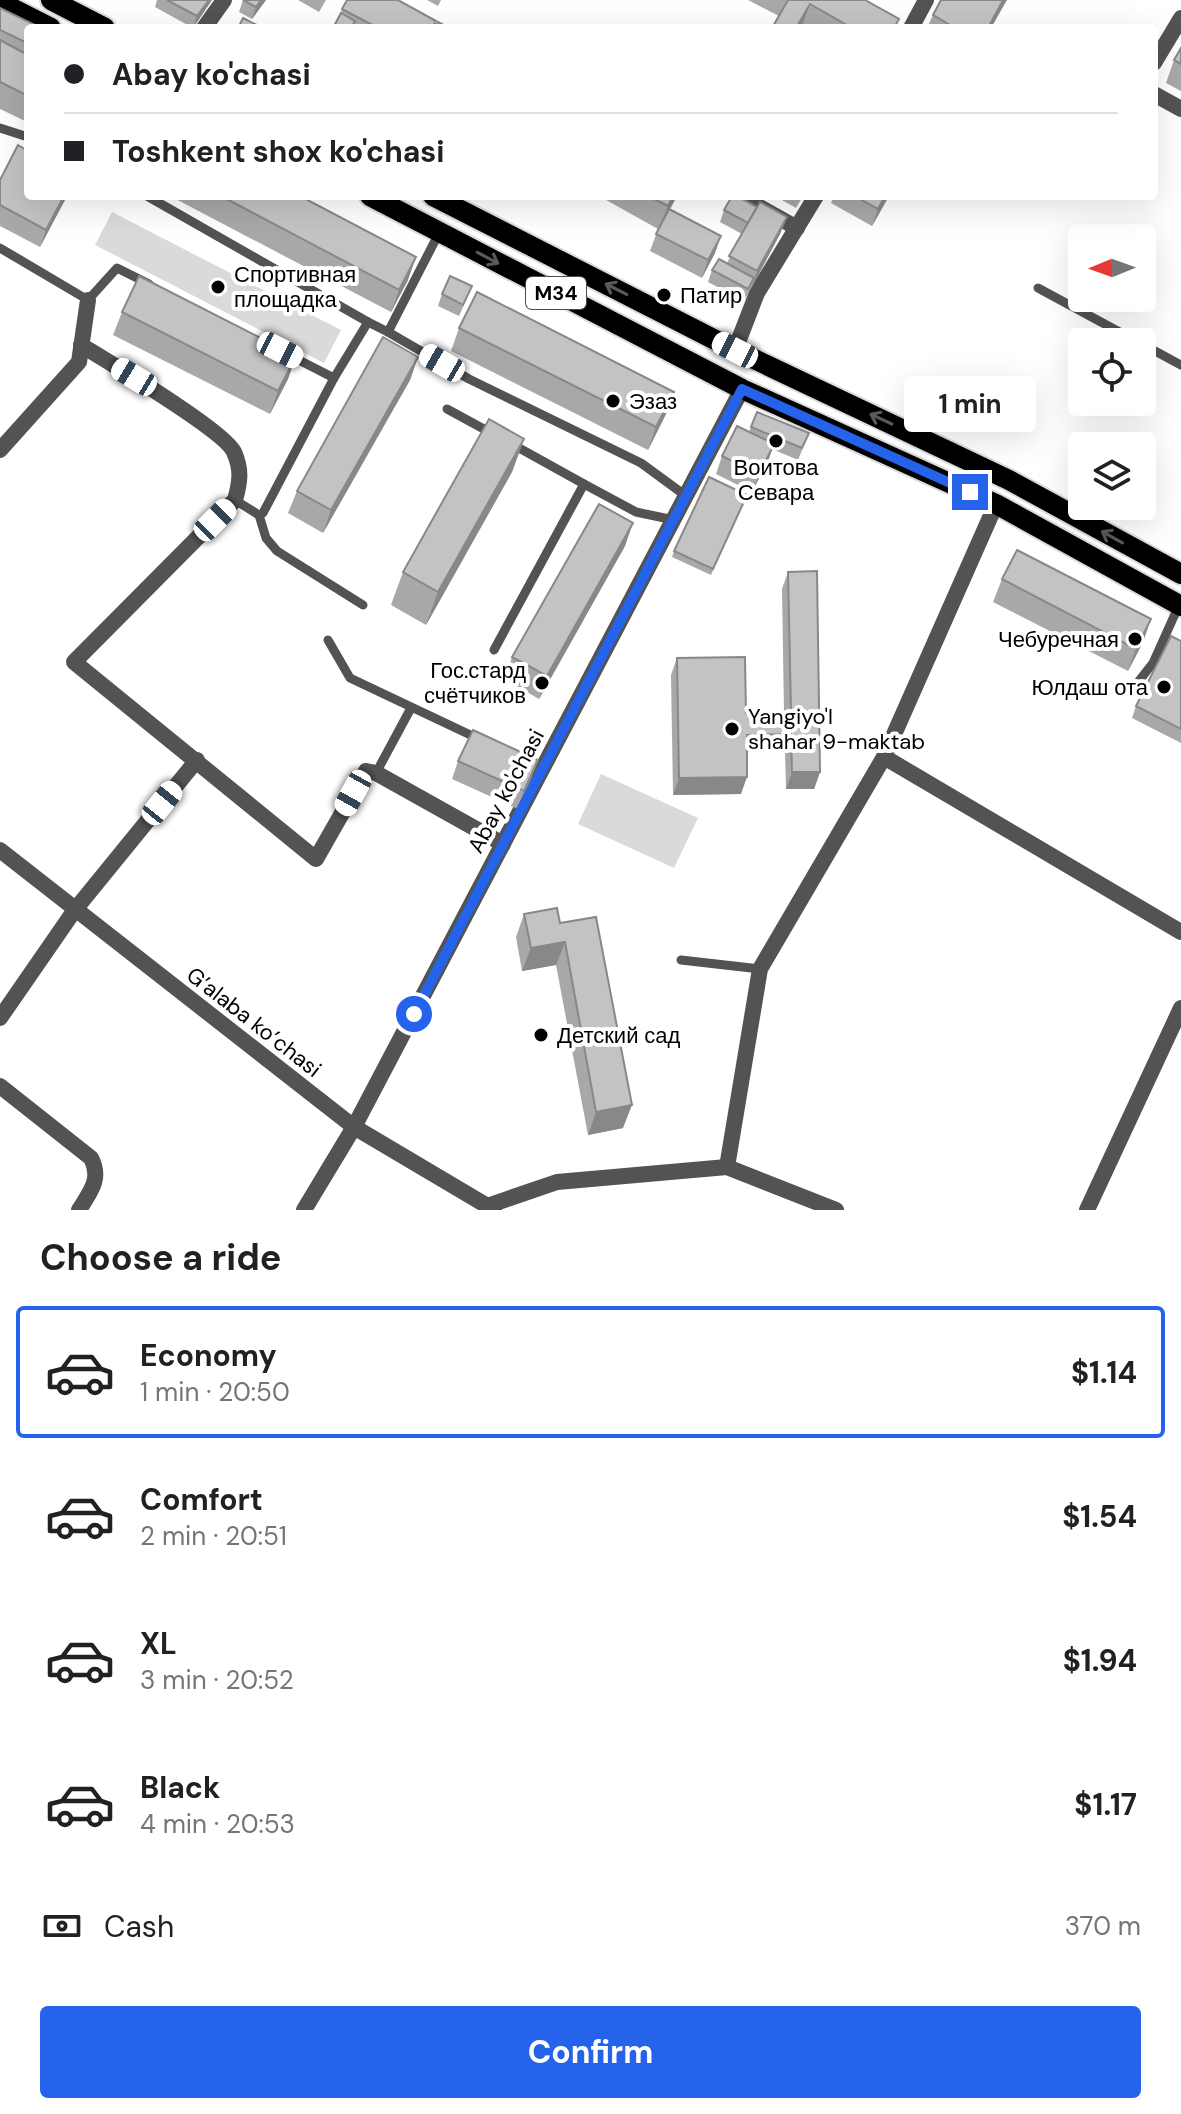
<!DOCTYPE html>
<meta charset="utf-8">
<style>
body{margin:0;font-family:"DM Sans",sans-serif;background:#f2f2f2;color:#202124;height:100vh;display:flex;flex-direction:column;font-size:30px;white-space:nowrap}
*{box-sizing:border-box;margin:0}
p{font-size:26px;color:#757577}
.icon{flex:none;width:44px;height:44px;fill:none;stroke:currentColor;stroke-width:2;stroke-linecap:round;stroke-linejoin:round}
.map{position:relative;height:1210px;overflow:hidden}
.panel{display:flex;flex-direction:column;background:#fff;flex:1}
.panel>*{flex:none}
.top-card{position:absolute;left:24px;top:24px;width:1134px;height:176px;border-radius:8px;box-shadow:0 8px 32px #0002;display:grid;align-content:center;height:176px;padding:0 40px;background:#fff}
.needle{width:52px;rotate:269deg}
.tools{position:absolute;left:1068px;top:224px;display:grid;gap:16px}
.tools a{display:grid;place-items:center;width:88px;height:88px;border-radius:8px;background:#fff;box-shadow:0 8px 32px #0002;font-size:40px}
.end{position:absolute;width:36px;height:36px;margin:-18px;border:10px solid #2563eb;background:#fff;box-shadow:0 0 0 4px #fff}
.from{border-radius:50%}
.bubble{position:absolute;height:56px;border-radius:8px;background:#fff;box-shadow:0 8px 32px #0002;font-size:26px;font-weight:700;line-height:56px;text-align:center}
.car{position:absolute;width:24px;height:48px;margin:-24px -12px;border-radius:10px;box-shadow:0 0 6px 2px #0007;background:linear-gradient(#fff 24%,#345 0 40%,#fff 0 76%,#345 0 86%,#fff 0)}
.top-card b{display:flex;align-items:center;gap:28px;height:76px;font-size:30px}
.top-card b+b{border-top:2px solid #e0e0e0}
.top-card i{width:20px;height:20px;background:#202124}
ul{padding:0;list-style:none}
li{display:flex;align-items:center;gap:24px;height:132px;margin:0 16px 12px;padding:0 24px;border:4px solid transparent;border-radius:8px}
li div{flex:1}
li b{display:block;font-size:30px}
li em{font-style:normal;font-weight:700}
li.on{border-color:#2563eb}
li>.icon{width:72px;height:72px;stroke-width:1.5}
h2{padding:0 40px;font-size:36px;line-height:96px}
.pay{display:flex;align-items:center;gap:20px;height:88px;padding:0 40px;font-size:30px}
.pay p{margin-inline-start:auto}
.cta{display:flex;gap:16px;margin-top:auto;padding:16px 40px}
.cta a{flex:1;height:92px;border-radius:8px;background:#2563eb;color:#fff;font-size:32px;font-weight:700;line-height:92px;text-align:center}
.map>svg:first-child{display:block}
.pitch{fill:#dadada}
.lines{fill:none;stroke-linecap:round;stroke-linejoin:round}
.primary-casing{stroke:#dbdbdb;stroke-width:24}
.lane{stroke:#535353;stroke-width:9}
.street{stroke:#535353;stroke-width:16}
.primary{stroke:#000;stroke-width:20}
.wall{fill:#a8a8a8}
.shaded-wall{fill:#888}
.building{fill:#c3c3c3;stroke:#888;stroke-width:2}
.oneway{stroke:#595959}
.route{stroke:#2563eb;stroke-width:10}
.poi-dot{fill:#000;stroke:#fff;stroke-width:3}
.labels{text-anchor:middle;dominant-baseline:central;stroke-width:8;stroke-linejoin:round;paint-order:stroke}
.shield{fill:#fff;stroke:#4c4c4c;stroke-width:2}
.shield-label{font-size:20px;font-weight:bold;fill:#000}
.poi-label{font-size:22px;fill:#000;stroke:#fff;text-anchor:start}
.street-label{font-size:22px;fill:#000;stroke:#fff}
</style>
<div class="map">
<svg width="1181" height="1210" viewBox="0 0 1181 1210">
<rect width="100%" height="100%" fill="#fff"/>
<!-- pitch -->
<g class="pitch">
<path d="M 112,212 L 341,330 L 324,363 L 95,245 Z"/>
<path d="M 601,774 L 698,818 L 674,868 L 578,824 Z"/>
</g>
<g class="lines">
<defs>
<g id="primary">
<path d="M 51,0 L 105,28"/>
<path d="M 0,2 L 51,28"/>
<path d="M 370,196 L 742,389 L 996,504 L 1181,606"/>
<path d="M 433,196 L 735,350 L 1009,480 L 1181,574"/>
</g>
</defs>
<!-- primary casing -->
<use href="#primary" class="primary-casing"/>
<!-- lane -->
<g class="lane">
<path d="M 0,128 L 28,137"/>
<path d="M 147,196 L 368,322"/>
<path d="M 439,233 L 388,332 L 469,379 L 641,463 L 686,496"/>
<path d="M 0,248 L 88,300 L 117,268 L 149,284"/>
<path d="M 1038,288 L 1138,342"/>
<path d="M 1142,344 L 1181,365"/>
<path d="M 287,354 L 334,378"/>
<path d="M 447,409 L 493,434"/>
<path d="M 510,443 L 584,484"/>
<path d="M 235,500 L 259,515 L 263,513 L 334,378 L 368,322 L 388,332"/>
<path d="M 259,515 L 266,538 L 277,551 L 363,605"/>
<path d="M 328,640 L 350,678 L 479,739"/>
<path d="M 494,650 L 584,484 L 636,512 L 674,520"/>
<path d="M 1135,686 L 1153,663 L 1179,605"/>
<path d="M 376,773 L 411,708"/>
<path d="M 681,960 L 760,969"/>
</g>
<!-- street -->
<g class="street">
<path d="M 204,28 L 224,0"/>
<path d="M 911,28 L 926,0"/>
<path d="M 1154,63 L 1181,18"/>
<path d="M 1154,94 L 1181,109"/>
<path d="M 740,196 L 797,228"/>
<path d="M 81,345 C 107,361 225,431 234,452 C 242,470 240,482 235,500 L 74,662 L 316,859 L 366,771 L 376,773 L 503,844"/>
<path d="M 735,350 L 757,293 L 816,196"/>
<path d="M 0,450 L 79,362 L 88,300"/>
<path d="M 884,757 L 1181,932"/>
<path d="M 0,850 L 354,1127 L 494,1210"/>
<path d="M 0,1018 L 74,911 L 197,760"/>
<path d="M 0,1086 L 91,1158 C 102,1179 90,1192 79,1210"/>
<path d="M 727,1167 L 760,969 L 884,757 L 996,504"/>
<path d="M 487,1206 L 557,1182 L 727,1167 L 836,1210"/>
<path d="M 304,1210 L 354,1127 L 742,389"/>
<path d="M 1087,1210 L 1181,1008"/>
</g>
<!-- primary -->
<use href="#primary" class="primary"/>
</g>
<!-- wall -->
<g class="wall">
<path d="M 157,0 L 212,0 L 193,28 L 155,7 Z"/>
<path d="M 243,0 L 266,0 L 252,19 L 239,12 Z"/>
<path d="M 298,0 L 326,0 L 319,12 Z"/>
<path d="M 347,0 L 436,21 L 434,28 L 333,28 Z"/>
<path d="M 427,0 L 441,0 L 438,6 Z"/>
<path d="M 748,0 L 865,0 L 896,28 L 805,28 L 779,16 Z"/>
<path d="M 0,8 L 28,28 L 28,44 L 24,52 L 28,55 L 28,115 L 25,121 L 0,109 Z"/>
<path d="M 933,15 L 991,28 L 927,28 Z"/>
<path d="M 1181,48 L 1181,91 L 1166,83 L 1174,60 Z"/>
<path d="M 0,180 L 28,196 L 67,196 L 40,247 L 0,226 Z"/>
<path d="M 170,196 L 300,196 L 408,280 L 391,312 Z"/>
<path d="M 599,196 L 677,196 L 670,209 L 715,253 L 702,278 L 650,251 L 658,229 Z"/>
<path d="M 775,196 L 803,196 L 796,208 Z"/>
<path d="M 834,196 L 889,196 L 872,226 L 831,203 Z"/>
<path d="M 757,207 L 787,217 L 780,234 L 744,301 L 708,282 L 712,270 L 727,263 L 742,234 L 720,222 L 724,210 Z"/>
<path d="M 442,294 L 467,298 L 459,316 L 438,306 Z"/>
<path d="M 122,312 L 296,356 L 288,379 L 270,414 L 113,335 Z"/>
<path d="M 459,328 L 674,392 L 666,414 L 648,450 L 451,351 Z"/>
<path d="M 418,357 L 410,380 L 323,533 L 288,513 L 297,491 Z"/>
<path d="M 751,427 L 809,433 L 798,460 L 772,449 L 768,461 L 752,492 L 716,474 L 722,456 L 749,432 Z"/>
<path d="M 524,439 L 512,472 L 426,625 L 391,605 L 403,572 Z"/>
<path d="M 745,501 L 711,575 L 672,557 L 674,551 Z"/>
<path d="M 625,546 L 539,699 L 504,679 L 512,657 Z"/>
<path d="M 788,572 L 820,772 L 814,789 L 786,789 L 785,751 L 747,752 L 741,794 L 673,795 L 671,675 L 677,658 L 746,713 L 784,713 L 782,589 Z"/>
<path d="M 1002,579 L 1143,642 L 1128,671 L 993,602 Z"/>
<path d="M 1181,641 L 1181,743 L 1132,718 L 1136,706 Z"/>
<path d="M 458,761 L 532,777 L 518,809 L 452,779 Z"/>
<path d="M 524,914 L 560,923 L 623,1128 L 588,1135 L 556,965 L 522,971 L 516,937 Z"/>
</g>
<!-- shaded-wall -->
<g class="shaded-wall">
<path d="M 209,0 L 212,0 L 193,28 L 197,16 Z"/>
<path d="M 261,0 L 266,0 L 252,19 L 256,7 Z"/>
<path d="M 1003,0 L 1007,0 L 991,28 L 988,28 Z"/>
<path d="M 810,4 L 802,26 L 801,28 L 796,28 Z"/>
<path d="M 64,196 L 67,196 L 40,247 L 46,230 Z"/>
<path d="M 673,196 L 677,196 L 659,229 L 668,206 Z"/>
<path d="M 885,196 L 889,196 L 872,226 L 878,209 Z"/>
<path d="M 787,217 L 780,234 L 751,289 L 757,271 Z"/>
<path d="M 721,236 L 715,253 L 702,278 L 708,260 Z"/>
<path d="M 416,257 L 408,280 L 391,312 L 399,290 Z"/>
<path d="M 296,356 L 288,379 L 270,414 L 278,391 Z"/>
<path d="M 418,357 L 410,380 L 323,533 L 331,510 Z"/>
<path d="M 674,392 L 666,414 L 648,450 L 656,427 Z"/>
<path d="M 524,439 L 512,472 L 426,625 L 438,592 Z"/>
<path d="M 774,444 L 768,461 L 752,492 L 759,475 Z"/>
<path d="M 633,523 L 625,546 L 539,699 L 547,676 Z"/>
<path d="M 1151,619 L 1143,642 L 1128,671 L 1136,649 Z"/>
<path d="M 791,734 L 785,751 L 740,752 L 747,735 Z"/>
<path d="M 538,760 L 532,777 L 518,809 L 524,791 Z"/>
<path d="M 792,772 L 820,772 L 814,789 L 786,789 Z"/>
<path d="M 747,777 L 741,794 L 673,795 L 679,778 Z"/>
<path d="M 565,942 L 556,965 L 522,971 L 531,948 Z"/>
<path d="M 632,1105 L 623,1128 L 588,1135 L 596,1112 Z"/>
</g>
<!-- building -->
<g class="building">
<path d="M 167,0 L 209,0 L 197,16 Z"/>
<path d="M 243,0 L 261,0 L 256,7 Z"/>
<path d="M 347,0 L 398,0 L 436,21 L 432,28 L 378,28 L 342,9 Z"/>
<path d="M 788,0 L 865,0 L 899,19 L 894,28 L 852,28 L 810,4 L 796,28 L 772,28 Z"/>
<path d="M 941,0 L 1003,0 L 988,28 L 955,28 L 933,15 Z"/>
<path d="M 0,8 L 35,25 L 34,28 L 28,28 L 27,43 L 0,30 Z"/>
<path d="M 341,13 L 355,21 L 351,28 L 333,28 Z"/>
<path d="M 243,18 L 263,28 L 238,28 Z"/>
<path d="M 438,22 L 449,28 L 435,28 Z"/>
<path d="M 0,40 L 28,55 L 28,96 L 0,82 Z"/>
<path d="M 1181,48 L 1181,64 L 1174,60 Z"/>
<path d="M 18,145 L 28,151 L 28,196 L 64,196 L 46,230 L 0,205 L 0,180 Z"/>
<path d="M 221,196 L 300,196 L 416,257 L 399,290 Z"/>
<path d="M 648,196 L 673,196 L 668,206 Z"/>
<path d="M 732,196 L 737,196 L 757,207 L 748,223 L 724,210 Z"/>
<path d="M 855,196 L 885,196 L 878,209 Z"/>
<path d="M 760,202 L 787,217 L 757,271 L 729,256 Z"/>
<path d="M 669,209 L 721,236 L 708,260 L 656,234 Z"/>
<path d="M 719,259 L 754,278 L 748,289 L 712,270 Z"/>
<path d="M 139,276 L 296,356 L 278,391 L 122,312 Z"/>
<path d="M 450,276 L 472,286 L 463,305 L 442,294 Z"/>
<path d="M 477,292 L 674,392 L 656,427 L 459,328 Z"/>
<path d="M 383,337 L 418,357 L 331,510 L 297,491 Z"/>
<path d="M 757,412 L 809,433 L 802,448 L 751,427 Z"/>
<path d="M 489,419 L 524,439 L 438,592 L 403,572 Z"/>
<path d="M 737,426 L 774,444 L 759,475 L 722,456 Z"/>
<path d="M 709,477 L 747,495 L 713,569 L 674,551 Z"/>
<path d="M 599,504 L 633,523 L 547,676 L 512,657 Z"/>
<path d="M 1017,550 L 1151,619 L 1136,649 L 1002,579 Z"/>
<path d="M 817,571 L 820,772 L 792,772 L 791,734 L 747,735 L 747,777 L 679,778 L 677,658 L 745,657 L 746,713 L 791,712 L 788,572 Z"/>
<path d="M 1171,636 L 1181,641 L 1181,729 L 1136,706 Z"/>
<path d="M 473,730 L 538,760 L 524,791 L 458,761 Z"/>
<path d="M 557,908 L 560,923 L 596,917 L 632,1105 L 596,1112 L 565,942 L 531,948 L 524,914 Z"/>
</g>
<!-- one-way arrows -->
<defs><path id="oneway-shaft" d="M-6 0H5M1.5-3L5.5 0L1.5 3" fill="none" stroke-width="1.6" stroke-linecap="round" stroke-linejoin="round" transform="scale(2)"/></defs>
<g class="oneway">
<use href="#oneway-shaft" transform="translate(488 258) rotate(28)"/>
<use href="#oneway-shaft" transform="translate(616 289) rotate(-153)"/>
<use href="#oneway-shaft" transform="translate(881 419) rotate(-155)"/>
<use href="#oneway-shaft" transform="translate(1112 537) rotate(-151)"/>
</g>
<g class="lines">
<!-- route -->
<path class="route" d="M 414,1014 L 742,389 L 970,492"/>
</g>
<!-- markers -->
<g class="poi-dot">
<circle cx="218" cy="287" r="8"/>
<circle cx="664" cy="295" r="8"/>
<circle cx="613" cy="401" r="8"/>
<circle cx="776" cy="441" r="8"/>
<circle cx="1135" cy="639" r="8"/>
<circle cx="542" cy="683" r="8"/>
<circle cx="1164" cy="687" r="8"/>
<circle cx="732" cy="729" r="8"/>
<circle cx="541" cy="1035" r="8"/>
</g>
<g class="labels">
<!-- shield labels -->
<rect class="shield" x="526" y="277" width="60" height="32" rx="6"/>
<g class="shield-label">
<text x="556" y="293">M34</text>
</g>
<!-- poi labels -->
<g class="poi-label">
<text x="234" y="274">Спортивная<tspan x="234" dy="25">площадка</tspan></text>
<text x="680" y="295">Патир</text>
<text x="629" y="401">Эзаз</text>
<text x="776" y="467" text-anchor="middle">Воитова<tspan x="776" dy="25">Севара</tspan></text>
<text x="1119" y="639" text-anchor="end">Чебуречная</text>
<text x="526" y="670" text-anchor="end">Гос.стард<tspan x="526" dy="25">счётчиков</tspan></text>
<text x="1148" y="687" text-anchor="end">Юлдаш ота</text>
<text x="748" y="716">Yangiyo'l<tspan x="748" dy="25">shahar 9-maktab</tspan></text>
<text x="557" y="1035">Детский сад</text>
</g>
<!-- street labels -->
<g class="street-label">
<text transform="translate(506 791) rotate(-62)">Abay ko'chasi</text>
<text transform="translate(254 1022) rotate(38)">G’alaba ko’chasi</text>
</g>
</g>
</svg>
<div class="tools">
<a><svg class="needle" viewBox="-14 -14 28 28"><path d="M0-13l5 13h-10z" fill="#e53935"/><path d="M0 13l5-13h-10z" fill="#757577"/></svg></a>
<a><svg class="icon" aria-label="locate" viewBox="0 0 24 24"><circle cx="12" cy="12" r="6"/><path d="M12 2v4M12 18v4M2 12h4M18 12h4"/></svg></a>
<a><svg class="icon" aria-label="layers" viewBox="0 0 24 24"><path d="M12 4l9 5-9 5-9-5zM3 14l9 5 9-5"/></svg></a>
</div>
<i class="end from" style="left:414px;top:1014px"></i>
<i class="end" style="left:970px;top:492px"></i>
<div class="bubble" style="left:904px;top:376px;width:132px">1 min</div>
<i class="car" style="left:280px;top:350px;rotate:117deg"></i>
<i class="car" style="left:735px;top:350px;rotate:297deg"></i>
<i class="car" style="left:442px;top:363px;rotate:300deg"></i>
<i class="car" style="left:134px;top:377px;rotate:301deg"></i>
<i class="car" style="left:215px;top:520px;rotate:45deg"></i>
<i class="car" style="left:353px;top:793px;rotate:209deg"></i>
<i class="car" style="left:162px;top:803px;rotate:39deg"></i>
<div class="top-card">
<b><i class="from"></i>Abay ko'chasi</b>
<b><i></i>Toshkent shox ko'chasi</b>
</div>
</div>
<section class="panel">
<h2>Choose a ride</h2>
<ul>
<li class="on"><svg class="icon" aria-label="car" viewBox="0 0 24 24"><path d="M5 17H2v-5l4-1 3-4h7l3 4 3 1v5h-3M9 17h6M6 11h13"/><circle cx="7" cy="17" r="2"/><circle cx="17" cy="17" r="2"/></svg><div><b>Economy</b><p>1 min · 20:50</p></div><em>$1.14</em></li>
<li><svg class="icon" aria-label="car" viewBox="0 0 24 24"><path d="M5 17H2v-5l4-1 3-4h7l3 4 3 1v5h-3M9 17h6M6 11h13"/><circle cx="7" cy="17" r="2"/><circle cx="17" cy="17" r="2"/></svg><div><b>Comfort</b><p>2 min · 20:51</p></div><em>$1.54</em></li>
<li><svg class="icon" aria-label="car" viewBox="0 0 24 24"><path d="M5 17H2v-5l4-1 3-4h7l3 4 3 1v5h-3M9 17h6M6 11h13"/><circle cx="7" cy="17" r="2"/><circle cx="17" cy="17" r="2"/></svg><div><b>XL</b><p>3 min · 20:52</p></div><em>$1.94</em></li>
<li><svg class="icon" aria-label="car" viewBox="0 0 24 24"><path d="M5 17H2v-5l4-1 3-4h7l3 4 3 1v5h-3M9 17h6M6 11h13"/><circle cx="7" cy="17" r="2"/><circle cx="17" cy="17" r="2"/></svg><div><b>Black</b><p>4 min · 20:53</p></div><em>$1.17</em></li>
</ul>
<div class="pay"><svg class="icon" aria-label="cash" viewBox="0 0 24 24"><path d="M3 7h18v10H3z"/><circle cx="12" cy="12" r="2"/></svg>Cash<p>370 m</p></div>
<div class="cta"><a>Confirm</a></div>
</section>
